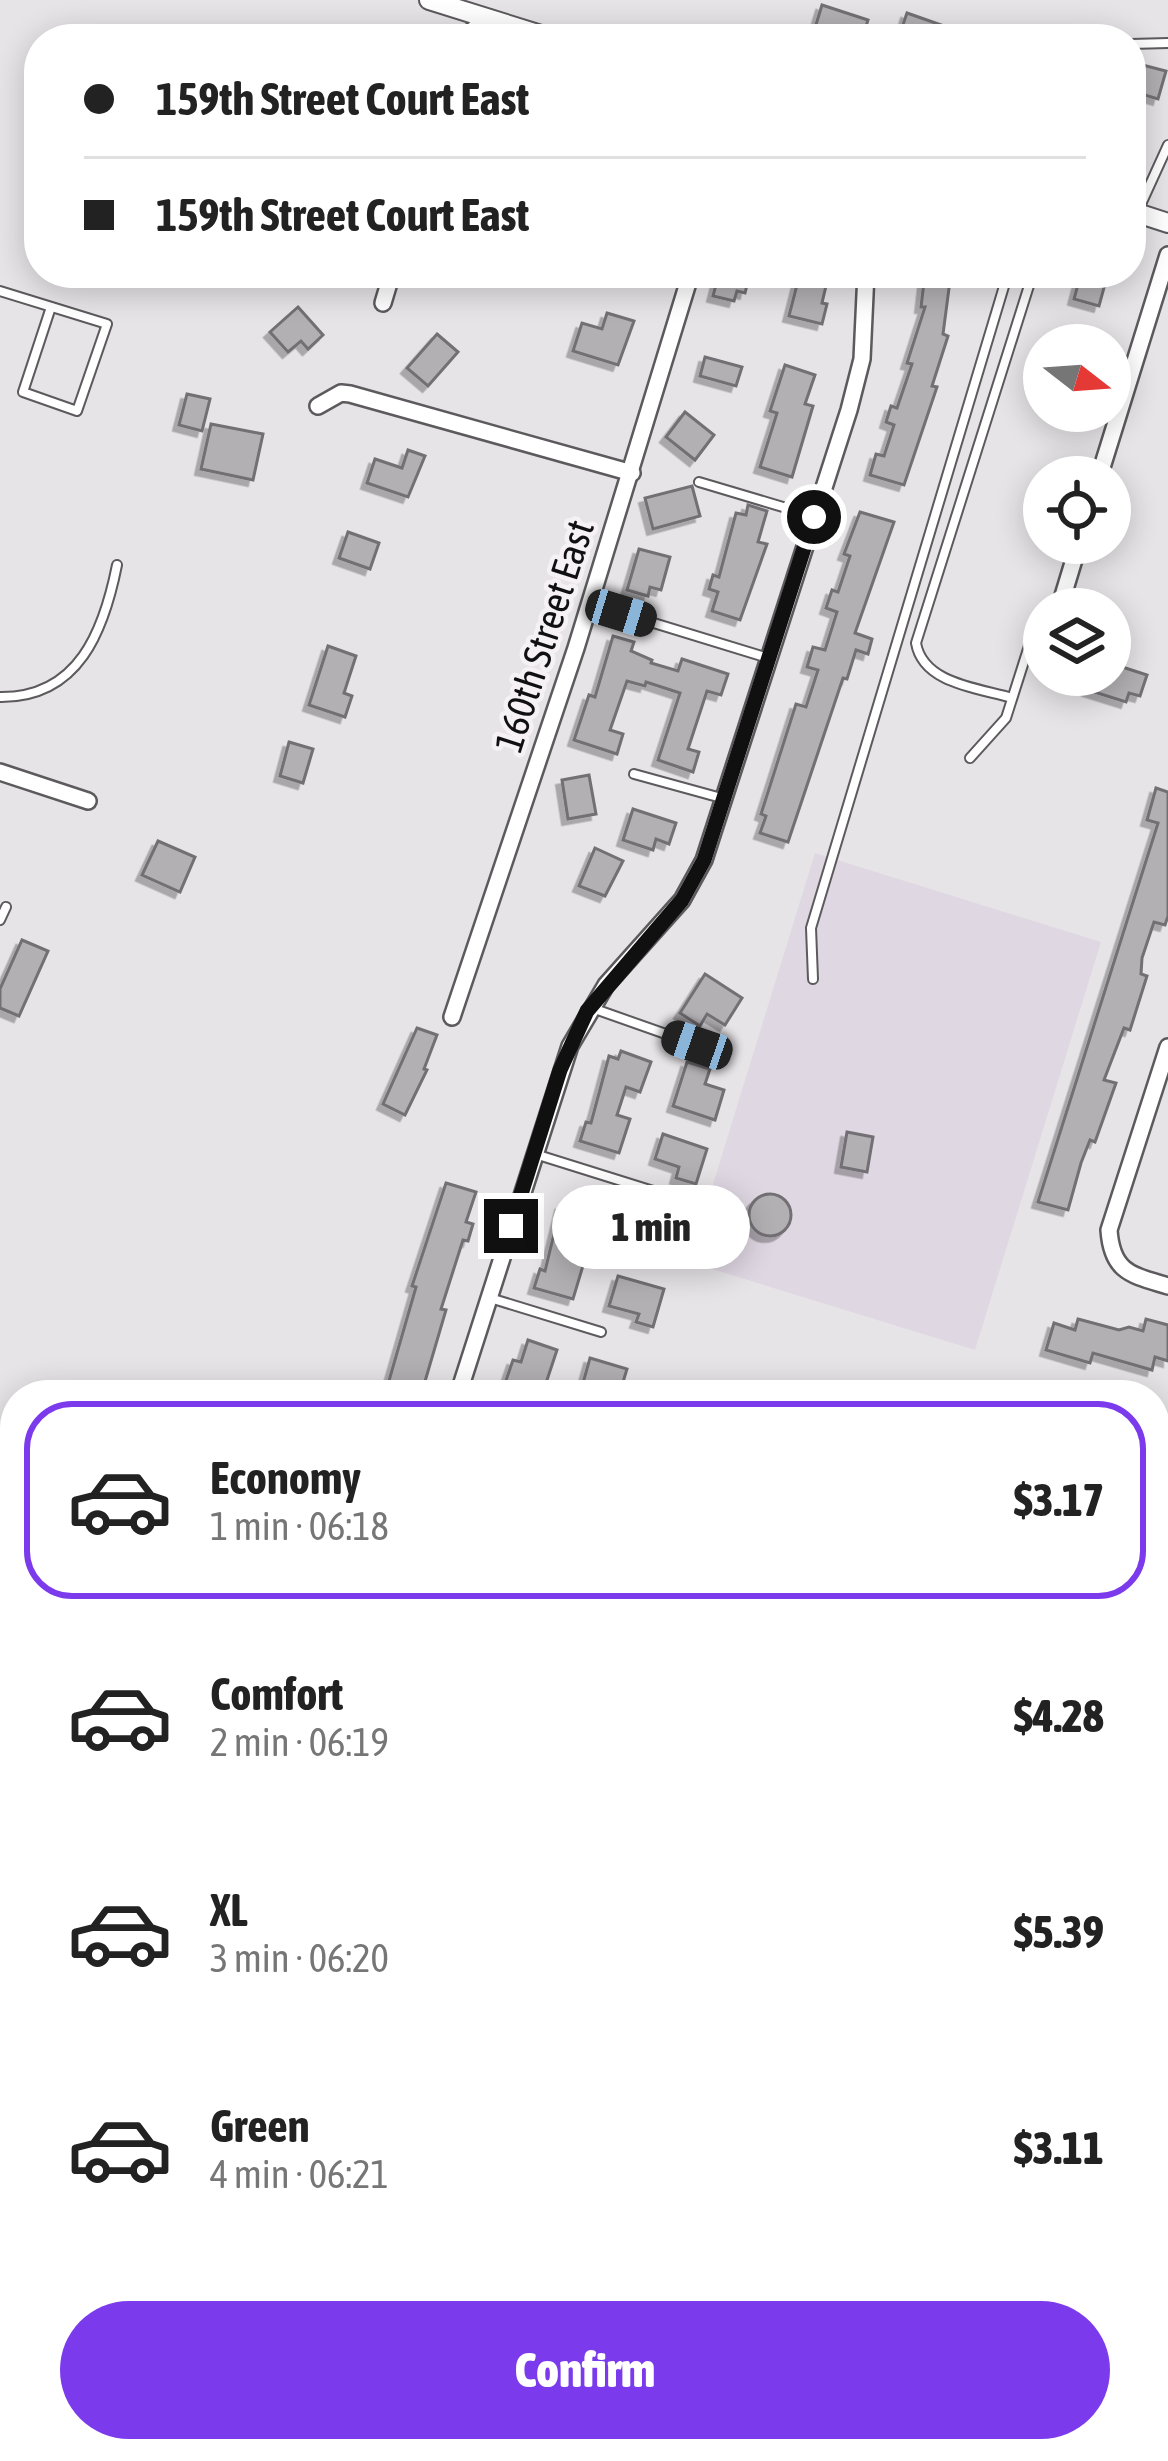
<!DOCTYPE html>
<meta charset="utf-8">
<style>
body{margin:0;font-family:"Asap Condensed",sans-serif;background:#f2f2f2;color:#222;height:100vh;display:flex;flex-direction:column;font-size:45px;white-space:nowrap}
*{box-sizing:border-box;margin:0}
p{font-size:39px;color:#767676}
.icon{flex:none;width:66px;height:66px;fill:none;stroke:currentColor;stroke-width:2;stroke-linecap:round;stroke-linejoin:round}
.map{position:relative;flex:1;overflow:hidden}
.panel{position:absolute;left:0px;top:1380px;width:1170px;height:1083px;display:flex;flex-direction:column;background:#fff;border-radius:48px 48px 0 0;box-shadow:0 6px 30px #0003}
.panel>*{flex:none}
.guide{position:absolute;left:24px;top:24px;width:1122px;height:264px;border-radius:48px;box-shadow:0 6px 30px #0003;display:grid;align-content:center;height:264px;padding:0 60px;background:#fff}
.needle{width:78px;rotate:107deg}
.buttons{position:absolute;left:1023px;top:324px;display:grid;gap:24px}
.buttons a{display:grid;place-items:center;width:108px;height:108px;border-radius:50%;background:#fff;box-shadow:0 6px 30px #0003;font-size:60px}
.end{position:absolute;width:54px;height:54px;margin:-27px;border:15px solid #111011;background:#fff;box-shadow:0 0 0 6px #fff}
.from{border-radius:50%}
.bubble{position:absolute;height:84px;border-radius:42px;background:#fff;box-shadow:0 6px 30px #0003;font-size:39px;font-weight:800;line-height:84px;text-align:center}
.car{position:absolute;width:36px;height:72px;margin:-36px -18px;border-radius:15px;box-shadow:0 0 9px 3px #0007;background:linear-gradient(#222 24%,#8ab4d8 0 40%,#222 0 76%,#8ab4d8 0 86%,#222 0)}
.guide b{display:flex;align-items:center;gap:42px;height:114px;font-size:45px}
.guide b+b{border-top:3px solid #e0e0e0}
.guide i{width:30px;height:30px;background:#222}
ul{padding:21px 0 0;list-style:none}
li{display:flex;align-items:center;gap:36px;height:198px;margin:0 24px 18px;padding:0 36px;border:6px solid transparent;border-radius:48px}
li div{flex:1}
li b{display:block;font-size:45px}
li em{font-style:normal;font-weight:800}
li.on{border-color:#7c3aed}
li>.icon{width:108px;height:108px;stroke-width:1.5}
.cta{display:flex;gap:24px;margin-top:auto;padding:24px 60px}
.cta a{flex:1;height:138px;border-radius:72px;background:#7c3aed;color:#fff;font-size:48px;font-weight:800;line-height:138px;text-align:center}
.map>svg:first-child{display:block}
.built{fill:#dfd7e2}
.building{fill:#b3b0b4;stroke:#737074;stroke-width:3;filter:url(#shadow)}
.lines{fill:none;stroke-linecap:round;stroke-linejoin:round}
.service-casing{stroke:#5d5a5e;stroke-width:12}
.minor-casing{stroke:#5d5a5e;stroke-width:20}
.tertiary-casing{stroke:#5d5a5e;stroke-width:22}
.service{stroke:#fff;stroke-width:8}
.minor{stroke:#fff;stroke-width:15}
.tertiary{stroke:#fff;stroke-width:18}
.route{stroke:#111011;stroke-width:15}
.labels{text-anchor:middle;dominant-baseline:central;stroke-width:9;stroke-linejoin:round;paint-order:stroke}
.street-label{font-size:39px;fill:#111011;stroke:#f5f1f5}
</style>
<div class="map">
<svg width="1168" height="2461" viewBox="0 0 1168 2461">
<defs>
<filter id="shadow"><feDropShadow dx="-5.5" dy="5.5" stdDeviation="0" flood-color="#0004"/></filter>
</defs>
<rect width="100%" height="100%" fill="#e7e4e8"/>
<!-- built -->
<path class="built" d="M 815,853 L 1101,942 L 975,1350 L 689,1262 Z"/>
<!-- building -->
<g class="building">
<path d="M 822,5 L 868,20 L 862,39 L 840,39 L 814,31 Z"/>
<path d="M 907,13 L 944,26 L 940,39 L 898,39 Z"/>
<path d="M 1131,62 L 1166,71 L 1158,99 L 1131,91 Z"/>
<path d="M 719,273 L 750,273 L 745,293 L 737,291 L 734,301 L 713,296 Z"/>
<path d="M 800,273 L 829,273 L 822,303 L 827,304 L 822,324 L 789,316 Z"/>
<path d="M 925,273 L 951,273 L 943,334 L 948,336 L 932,386 L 937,387 L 904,485 L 870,475 L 876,454 L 884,456 L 894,425 L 886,422 L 891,406 L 897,408 L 912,364 L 907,363 L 925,307 L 921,307 Z"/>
<path d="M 1081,273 L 1108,273 L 1099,306 L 1074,299 Z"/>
<path d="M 298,307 L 323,335 L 308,349 L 301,341 L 288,352 L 270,332 Z"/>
<path d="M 607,313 L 634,321 L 618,365 L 573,351 L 582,323 L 602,329 Z"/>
<path d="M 437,334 L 458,352 L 428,386 L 407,368 Z"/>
<path d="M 705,357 L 742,367 L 736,386 L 700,376 Z"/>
<path d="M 785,365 L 815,375 L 805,404 L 813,406 L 792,477 L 760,467 L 777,413 L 770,411 Z"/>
<path d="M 187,394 L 210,399 L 202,431 L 179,425 Z"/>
<path d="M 685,412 L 714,435 L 695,460 L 666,437 Z"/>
<path d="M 211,424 L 263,434 L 253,480 L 201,469 Z"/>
<path d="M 408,450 L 425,456 L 408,497 L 367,483 L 375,459 L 402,468 Z"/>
<path d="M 692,486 L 700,516 L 653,529 L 645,498 Z"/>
<path d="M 748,505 L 767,511 L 758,542 L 767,544 L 740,620 L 712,611 L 718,592 L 709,589 L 713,575 L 719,577 L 736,513 L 746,515 Z"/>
<path d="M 860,512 L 894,522 L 855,633 L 872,639 L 868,654 L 856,650 L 847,679 L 843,678 L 788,842 L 760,833 L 766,816 L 761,814 L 796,704 L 806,707 L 818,670 L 807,667 L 813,647 L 825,650 L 837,612 L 826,608 L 832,590 L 838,592 L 850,556 L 844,554 Z"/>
<path d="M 348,532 L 379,543 L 370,569 L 339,558 Z"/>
<path d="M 639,549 L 670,557 L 661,590 L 650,587 L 648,596 L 627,590 Z"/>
<path d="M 613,636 L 634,642 L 631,651 L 652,660 L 651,663 L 678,671 L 682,659 L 728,674 L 721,695 L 707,691 L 688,749 L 699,752 L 693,772 L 658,760 L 680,693 L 646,682 L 645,686 L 627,681 L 610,730 L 623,734 L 617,754 L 574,740 L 589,695 L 595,697 Z"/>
<path d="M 328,646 L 356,656 L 344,693 L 352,696 L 345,717 L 309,705 Z"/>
<path d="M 1110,663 L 1147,675 L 1140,696 L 1129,693 L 1126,702 L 1088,690 L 1093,675 L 1110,675 Z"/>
<path d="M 289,742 L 313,749 L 303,783 L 280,776 Z"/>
<path d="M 589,775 L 596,814 L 568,819 L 562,780 Z"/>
<path d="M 1156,788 L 1168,792 L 1168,916 L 1165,925 L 1154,922 L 1142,958 L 1141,974 L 1147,976 L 1130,1030 L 1124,1028 L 1104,1080 L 1116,1083 L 1095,1142 L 1090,1140 L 1081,1163 L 1068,1210 L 1038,1202 L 1158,823 L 1147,820 Z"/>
<path d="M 633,809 L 676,823 L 669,844 L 656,839 L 653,850 L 623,840 Z"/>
<path d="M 158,841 L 195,857 L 180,892 L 142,875 Z"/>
<path d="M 595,848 L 623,861 L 605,896 L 579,886 Z"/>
<path d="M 22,940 L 48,951 L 19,1016 L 0,1008 L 0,989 Z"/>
<path d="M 705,974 L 742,998 L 725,1025 L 707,1014 L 700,1026 L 680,1013 Z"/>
<path d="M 417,1028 L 437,1035 L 424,1069 L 427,1070 L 405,1115 L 383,1104 Z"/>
<path d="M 621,1051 L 651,1062 L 640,1092 L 626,1087 L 617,1115 L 630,1119 L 619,1153 L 580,1141 L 586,1122 L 591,1123 L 609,1056 L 618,1059 Z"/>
<path d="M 687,1062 L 710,1069 L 705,1084 L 724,1090 L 715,1120 L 673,1106 Z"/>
<path d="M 847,1132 L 873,1137 L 867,1172 L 841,1167 Z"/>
<path d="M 663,1134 L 707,1149 L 696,1184 L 676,1178 L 679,1167 L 655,1159 Z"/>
<path d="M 446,1183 L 476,1192 L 466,1222 L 473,1224 L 468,1241 L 463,1240 L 441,1309 L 446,1310 L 421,1395 L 399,1395 L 386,1391 L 416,1287 L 412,1286 Z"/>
<circle cx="770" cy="1215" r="21"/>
<path d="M 578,1200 L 611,1211 L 600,1242 L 591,1239 L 573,1299 L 534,1288 L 540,1269 L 545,1271 L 561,1205 L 574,1210 Z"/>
<path d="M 645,1213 L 687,1225 L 676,1260 L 635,1248 Z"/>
<path d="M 618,1276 L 664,1289 L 653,1327 L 636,1322 L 639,1314 L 609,1306 Z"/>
<path d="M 1078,1319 L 1119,1330 L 1129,1327 L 1143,1331 L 1146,1319 L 1168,1325 L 1168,1361 L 1155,1357 L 1152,1370 L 1093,1353 L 1090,1363 L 1046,1350 L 1054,1323 L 1075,1330 Z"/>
<path d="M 528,1340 L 557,1350 L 542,1395 L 501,1395 L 513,1360 L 521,1362 Z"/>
<path d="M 590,1358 L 627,1369 L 619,1395 L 581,1390 Z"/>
</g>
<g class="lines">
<defs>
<g id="service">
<path d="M 1131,44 L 1168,43"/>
<path d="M 1137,213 L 1168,145"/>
<path d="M 0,291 L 107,324 L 77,411 L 23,392 L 51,307"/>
<path d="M 699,482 L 813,516"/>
<path d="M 621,613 L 768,658"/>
<path d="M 0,697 C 79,698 104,630 117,565"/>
<path d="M 1012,698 C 979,688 923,684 916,643 L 1033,273"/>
<path d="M 970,758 L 1006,718 L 1035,627 L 1044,623"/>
<path d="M 634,774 L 725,799"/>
<path d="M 0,920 L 6,907"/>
<path d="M 813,979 L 811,928 L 1008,273"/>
<path d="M 592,1008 L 697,1045"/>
<path d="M 535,1154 L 682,1200"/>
<path d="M 490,1298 L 601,1332"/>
</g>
<g id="minor">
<path d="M 464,39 L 485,18"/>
<path d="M 383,303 L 392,273"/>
<path d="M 318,406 L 341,393 L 350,394 L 632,473"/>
<path d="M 1099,477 L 1168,255"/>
<path d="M 1059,609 L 1079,543"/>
<path d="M 0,772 L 88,801"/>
<path d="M 452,1017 L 576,648 L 691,273"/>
<path d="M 1168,1047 L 1109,1230 C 1112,1273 1132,1275 1168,1286"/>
<path d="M 458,1395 L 570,1046 L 606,985 L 682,900 L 704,860 L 849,410 L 862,359 L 866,273"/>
<path d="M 1155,1689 L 1168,1691"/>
<path d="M 145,2461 L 149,2448"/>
<path d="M 535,2461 L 540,2448"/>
</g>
<g id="tertiary">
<path d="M 429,0 L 554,39"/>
<path d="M 1131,211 L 1168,223"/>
<path d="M 0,2226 L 15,2231"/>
<path d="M 729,2448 L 772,2461"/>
</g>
</defs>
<!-- service casing -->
<use href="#service" class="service-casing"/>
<!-- minor casing -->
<use href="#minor" class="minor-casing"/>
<!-- tertiary casing -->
<use href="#tertiary" class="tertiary-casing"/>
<!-- service -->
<use href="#service" class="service"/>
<!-- minor -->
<use href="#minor" class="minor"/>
<!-- tertiary -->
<use href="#tertiary" class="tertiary"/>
</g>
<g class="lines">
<!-- route -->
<path class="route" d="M 511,1226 L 560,1070 L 587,1011 L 682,900 L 704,860 L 814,517"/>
</g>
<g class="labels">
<!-- street labels -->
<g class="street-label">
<text transform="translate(544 636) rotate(-72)">160th Street East</text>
</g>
</g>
</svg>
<div class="buttons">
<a><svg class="needle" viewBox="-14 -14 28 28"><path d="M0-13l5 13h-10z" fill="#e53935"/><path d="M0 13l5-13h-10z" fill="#767676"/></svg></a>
<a><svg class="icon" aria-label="locate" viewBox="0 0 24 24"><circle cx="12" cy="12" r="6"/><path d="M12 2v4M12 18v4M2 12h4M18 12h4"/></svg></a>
<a><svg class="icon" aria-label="layers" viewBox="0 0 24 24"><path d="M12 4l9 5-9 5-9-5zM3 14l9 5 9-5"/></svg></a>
</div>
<i class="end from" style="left:814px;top:517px"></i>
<i class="end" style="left:511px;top:1226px"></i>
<div class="bubble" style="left:552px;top:1185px;width:198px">1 min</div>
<i class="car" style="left:621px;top:613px;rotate:107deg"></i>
<i class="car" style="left:697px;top:1045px;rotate:289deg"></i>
<div class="guide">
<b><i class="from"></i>159th Street Court East</b>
<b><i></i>159th Street Court East</b>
</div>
<section class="panel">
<ul>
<li class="on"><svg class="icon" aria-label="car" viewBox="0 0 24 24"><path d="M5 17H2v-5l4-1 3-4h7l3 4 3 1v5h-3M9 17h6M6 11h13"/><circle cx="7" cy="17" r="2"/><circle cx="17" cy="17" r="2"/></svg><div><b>Economy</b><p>1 min · 06:18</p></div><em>$3.17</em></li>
<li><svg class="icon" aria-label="car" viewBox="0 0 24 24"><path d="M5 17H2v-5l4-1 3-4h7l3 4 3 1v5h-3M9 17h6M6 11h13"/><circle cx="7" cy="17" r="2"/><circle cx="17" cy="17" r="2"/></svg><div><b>Comfort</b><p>2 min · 06:19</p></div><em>$4.28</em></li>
<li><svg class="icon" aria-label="car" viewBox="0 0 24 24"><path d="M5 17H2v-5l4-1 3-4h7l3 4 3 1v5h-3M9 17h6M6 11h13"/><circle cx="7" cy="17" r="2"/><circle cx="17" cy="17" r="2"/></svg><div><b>XL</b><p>3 min · 06:20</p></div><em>$5.39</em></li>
<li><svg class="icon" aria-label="car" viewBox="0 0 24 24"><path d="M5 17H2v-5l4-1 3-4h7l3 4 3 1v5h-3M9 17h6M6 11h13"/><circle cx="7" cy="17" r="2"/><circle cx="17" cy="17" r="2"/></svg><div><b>Green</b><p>4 min · 06:21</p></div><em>$3.11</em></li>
</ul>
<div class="cta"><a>Confirm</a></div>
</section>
</div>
